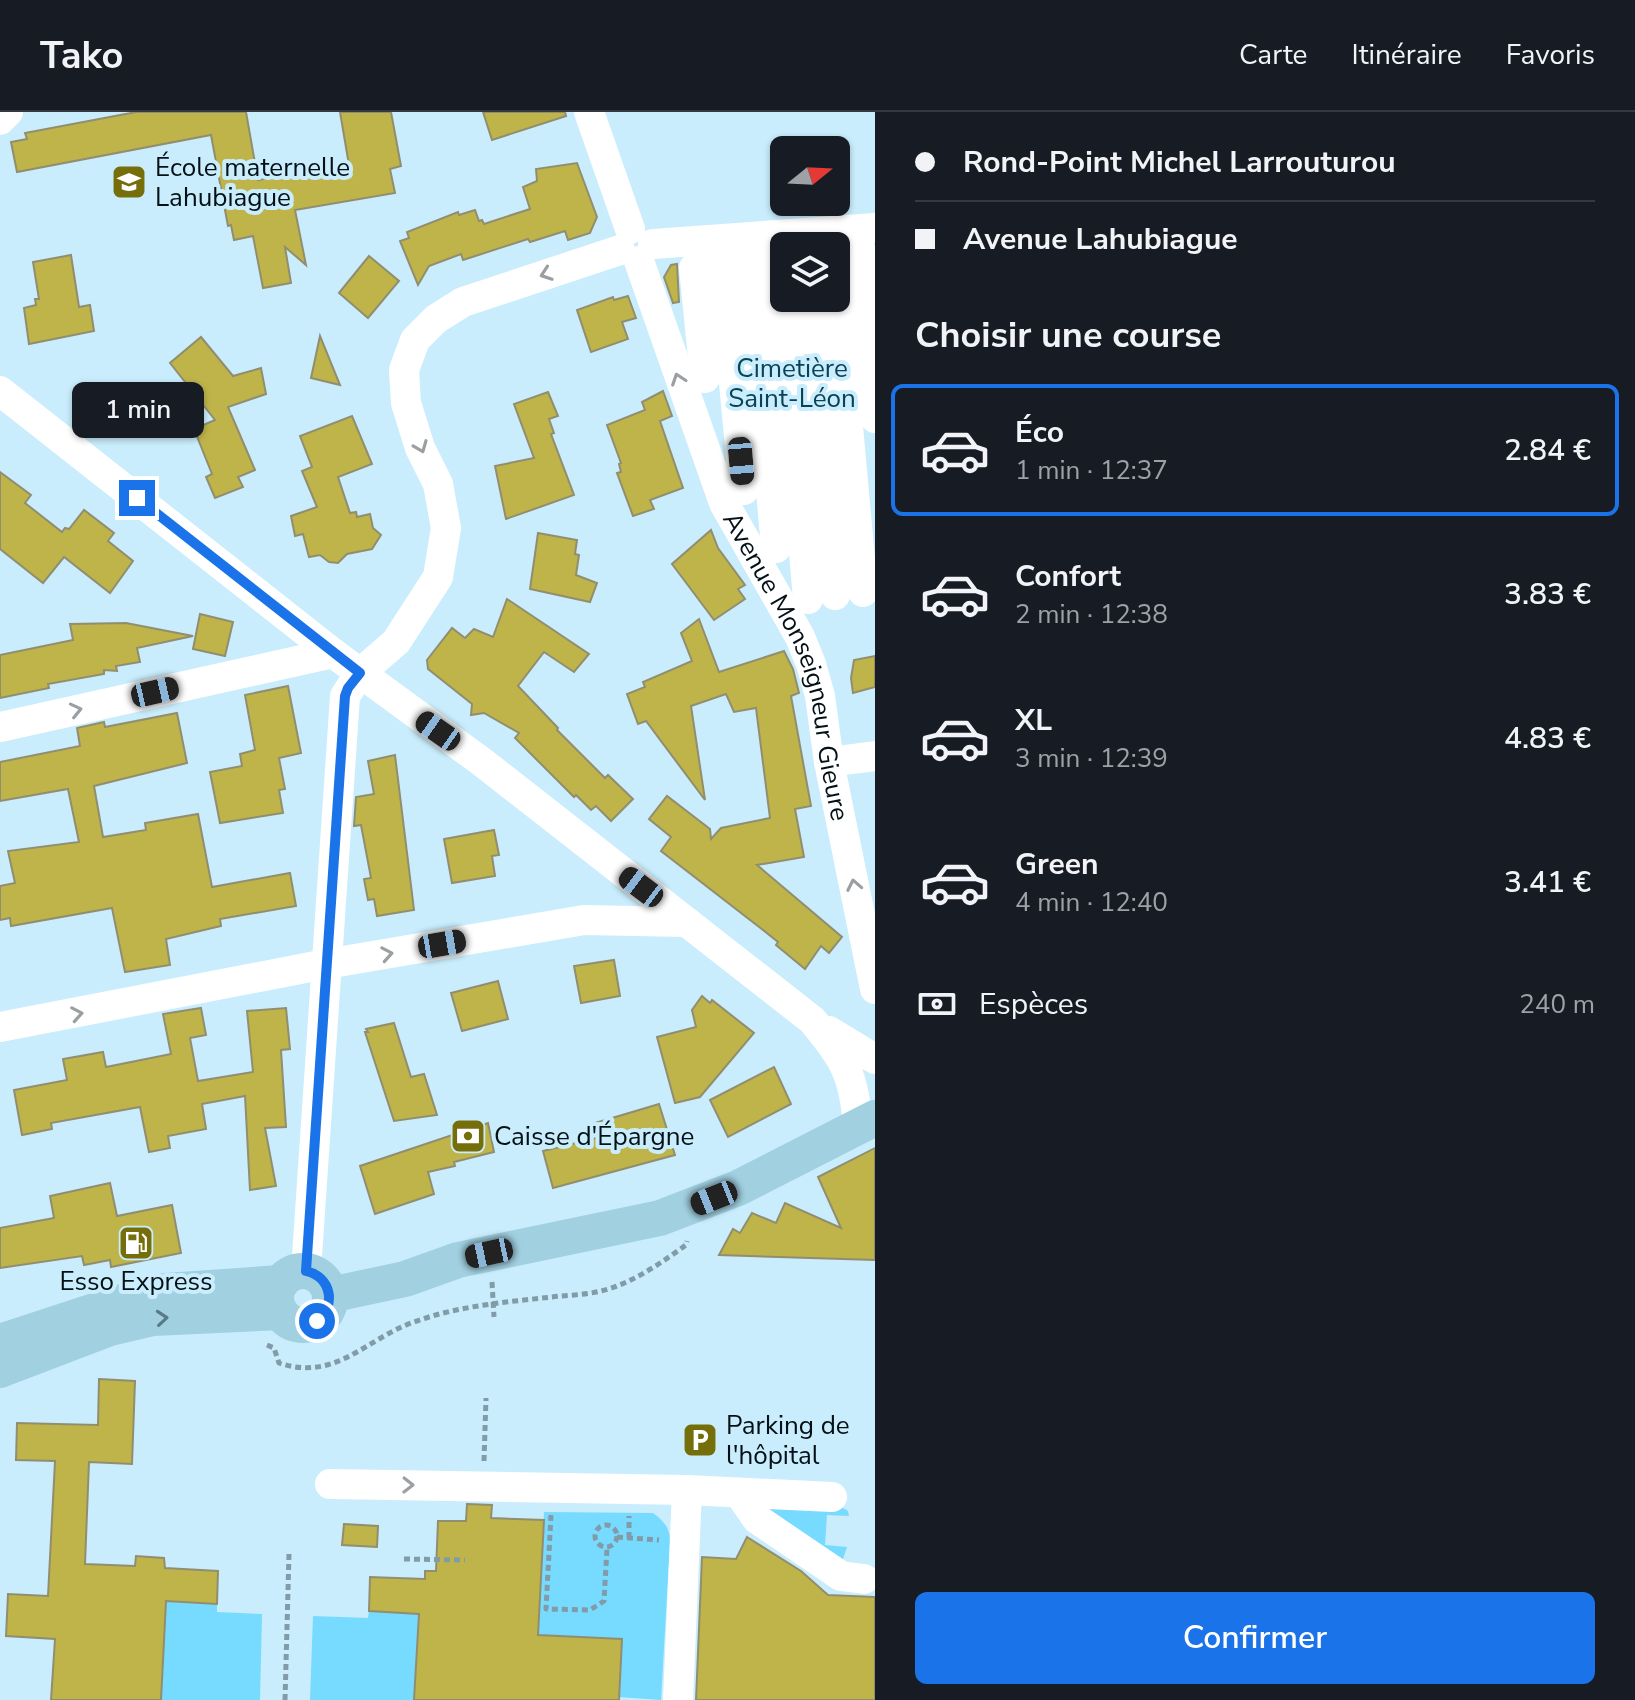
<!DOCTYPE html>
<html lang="fr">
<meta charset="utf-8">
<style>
body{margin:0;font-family:"Nunito Sans",sans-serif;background:#20242c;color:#f1f3f6;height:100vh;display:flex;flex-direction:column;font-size:30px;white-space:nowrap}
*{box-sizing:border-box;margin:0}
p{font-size:26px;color:#9ea1a6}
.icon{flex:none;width:44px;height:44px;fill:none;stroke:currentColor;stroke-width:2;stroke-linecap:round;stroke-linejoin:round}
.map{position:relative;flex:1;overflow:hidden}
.panel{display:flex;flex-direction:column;background:#171b24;width:760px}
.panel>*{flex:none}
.hud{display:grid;align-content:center;height:176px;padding:0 40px;background:#171b24}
.needle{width:52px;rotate:72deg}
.fabs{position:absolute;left:770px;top:24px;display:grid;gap:16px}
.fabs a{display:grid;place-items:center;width:80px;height:80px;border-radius:12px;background:#171b24;box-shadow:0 2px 6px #0004;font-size:40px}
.end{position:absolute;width:36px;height:36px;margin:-18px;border:10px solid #1a73e8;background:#fff;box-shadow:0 0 0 4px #fff}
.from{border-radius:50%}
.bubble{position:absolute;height:56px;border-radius:12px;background:#171b24;box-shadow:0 2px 6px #0004;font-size:26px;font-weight:600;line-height:56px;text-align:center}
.car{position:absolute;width:24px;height:48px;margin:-24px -12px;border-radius:10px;box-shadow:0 0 6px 2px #0007;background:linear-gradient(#222 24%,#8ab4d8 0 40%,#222 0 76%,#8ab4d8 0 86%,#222 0)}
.hud b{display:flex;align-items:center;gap:28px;height:76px;font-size:30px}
.hud b+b{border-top:2px solid #363941}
.hud i{width:20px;height:20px;background:#f1f3f6}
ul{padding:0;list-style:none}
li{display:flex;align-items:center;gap:24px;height:132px;margin:0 16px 12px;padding:0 24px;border:4px solid transparent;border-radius:12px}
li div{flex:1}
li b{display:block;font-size:30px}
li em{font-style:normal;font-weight:600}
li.active{border-color:#1a73e8}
li>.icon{width:72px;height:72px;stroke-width:1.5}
h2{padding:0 40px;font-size:36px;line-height:96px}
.pay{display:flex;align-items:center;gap:20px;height:88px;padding:0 40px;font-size:30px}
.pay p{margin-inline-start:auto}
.button{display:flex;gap:16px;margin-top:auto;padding:16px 40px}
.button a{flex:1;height:92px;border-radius:12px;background:#1a73e8;color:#fff;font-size:32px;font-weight:600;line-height:92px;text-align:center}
header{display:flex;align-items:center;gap:48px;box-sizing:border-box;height:112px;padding:0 40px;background:#171b24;border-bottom:2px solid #363941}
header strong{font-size:38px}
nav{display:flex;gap:44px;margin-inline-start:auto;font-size:28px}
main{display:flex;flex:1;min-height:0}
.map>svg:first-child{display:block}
.green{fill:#77daff}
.building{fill:#beb44a;stroke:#918e70;stroke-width:2}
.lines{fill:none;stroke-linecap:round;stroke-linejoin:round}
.path{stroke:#819ca8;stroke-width:5;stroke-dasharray:6 4;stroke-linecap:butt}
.minor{stroke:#fff;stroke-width:30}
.major{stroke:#a1d0e1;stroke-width:36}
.oneway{stroke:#9b9fa1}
.oneway2{stroke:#5a7a85}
.route{stroke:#1a73e8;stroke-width:10}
.labels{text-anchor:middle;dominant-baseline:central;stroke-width:8;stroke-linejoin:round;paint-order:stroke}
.poi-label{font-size:26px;fill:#041015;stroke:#c9edfc;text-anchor:start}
.park-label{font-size:26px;fill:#0a4355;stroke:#c9edfc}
.street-label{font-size:26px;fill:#041015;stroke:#c9edfc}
</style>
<header>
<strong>Tako</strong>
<nav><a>Carte</a><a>Itinéraire</a><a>Favoris</a></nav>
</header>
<main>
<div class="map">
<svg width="875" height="1588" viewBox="0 0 875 1588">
<rect width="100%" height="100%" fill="#c9edfc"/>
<!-- green -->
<g class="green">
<path d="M 776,1391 L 843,1396 L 848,1399 L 849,1404 L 827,1403 L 825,1433 L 847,1435 L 842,1450 L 765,1396 Z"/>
<path d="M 544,1400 L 653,1401 C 665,1410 670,1416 670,1431 L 661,1588 L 619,1585 L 622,1527 L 534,1523 L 539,1507 Z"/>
<path d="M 166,1489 L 217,1492 L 217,1500 L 262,1502 L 260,1588 L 161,1588 Z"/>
<path d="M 369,1499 L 419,1502 L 414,1588 L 310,1588 L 313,1504 L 368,1506 Z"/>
</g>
<!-- building -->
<g class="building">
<path d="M 136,0 L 246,0 L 258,68 L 306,59 L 307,66 L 350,59 L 340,0 L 391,0 L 401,54 L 390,57 L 395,81 L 295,98 L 306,153 L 285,135 L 291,171 L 263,176 L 253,124 L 234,128 L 231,113 L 228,114 L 211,23 L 17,60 L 11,30 L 27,27 L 25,21 Z"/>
<path d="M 483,0 L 565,0 L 566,4 L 492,28 Z"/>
<path d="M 577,51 L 597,105 L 590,121 L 568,128 L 565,119 L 530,130 L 528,127 L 463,148 L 461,142 L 429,154 L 418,173 L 400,129 L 409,126 L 407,120 L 458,100 L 459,103 L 475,98 L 479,109 L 482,108 L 484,112 L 530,97 L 523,75 L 537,69 L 536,57 Z"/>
<path d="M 71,143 L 79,195 L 90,193 L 94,219 L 29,232 L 24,196 L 36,193 L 35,187 L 39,187 L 33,150 Z"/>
<path d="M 369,144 L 399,169 L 368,206 L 339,181 Z"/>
<path d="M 677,152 L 679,190 L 673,191 L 664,165 L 671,153 Z"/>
<path d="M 628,184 L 636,206 L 622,210 L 628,227 L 591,240 L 577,198 L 613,185 L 614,188 Z"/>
<path d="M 320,224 L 340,273 L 311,266 Z"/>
<path d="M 201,225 L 233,264 L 261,256 L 266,282 L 228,295 L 255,358 L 238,365 L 243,375 L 215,386 L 206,365 L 212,362 L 194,317 L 215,308 L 170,251 Z"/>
<path d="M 663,279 L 672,304 L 660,309 L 683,376 L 650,388 L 654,397 L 633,404 L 617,361 L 621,360 L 619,352 L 621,351 L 607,313 L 645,298 L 642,290 Z"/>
<path d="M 548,280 L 558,304 L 549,307 L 554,321 L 551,322 L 574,383 L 506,407 L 495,354 L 534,346 L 514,292 Z"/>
<path d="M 352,304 L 372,352 L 338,365 L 350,401 L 356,400 L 357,405 L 370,402 L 373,416 L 381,423 L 372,437 L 347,442 L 338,451 L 329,450 L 320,443 L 309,445 L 303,422 L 295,424 L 291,404 L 317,395 L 302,359 L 312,355 L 300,324 Z"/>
<path d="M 0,360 L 31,383 L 25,391 L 62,420 L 65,416 L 69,417 L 84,398 L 114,421 L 108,429 L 133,449 L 110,481 L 64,445 L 43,471 L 0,437 Z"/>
<path d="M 711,418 L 718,436 L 745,473 L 738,477 L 745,487 L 714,508 L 672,452 Z"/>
<path d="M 538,421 L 577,428 L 575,442 L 579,443 L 576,463 L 597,471 L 590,490 L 530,477 Z"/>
<path d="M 507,487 L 589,542 L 574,560 L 544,540 L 518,574 L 558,616 L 557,618 L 605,666 L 608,663 L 633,687 L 611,709 L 596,694 L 591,698 L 576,683 L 574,685 L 515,626 L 519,621 L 484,601 L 471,603 L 472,592 L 428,557 L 427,548 L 452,516 L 465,526 L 474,517 L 493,525 Z"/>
<path d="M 200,502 L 233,510 L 225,544 L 193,537 Z"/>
<path d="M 699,507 L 719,560 L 784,539 L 793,557 L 799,581 L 791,584 L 811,694 L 795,697 L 804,745 L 757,753 L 842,825 L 829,841 L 821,834 L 805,857 L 776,833 L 778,830 L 763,818 L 661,739 L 671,725 L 649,707 L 667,684 L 710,717 L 711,727 L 721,716 L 770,706 L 756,596 L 734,600 L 726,582 L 691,594 L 705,688 L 646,609 L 638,612 L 627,582 L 645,575 L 643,570 L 692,549 L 681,521 Z"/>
<path d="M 126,511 L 193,524 L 137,536 L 140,550 L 116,554 L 117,559 L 104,558 L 104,562 L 48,572 L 49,576 L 0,586 L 0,543 L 73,528 L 70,512 Z"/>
<path d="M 875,544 L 875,575 L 853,581 L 851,566 L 854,548 Z"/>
<path d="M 288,574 L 301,641 L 279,646 L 285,677 L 279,678 L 283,701 L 220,711 L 210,660 L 242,654 L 240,642 L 255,638 L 245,583 Z"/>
<path d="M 177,601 L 187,651 L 94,674 L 103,725 L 146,718 L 145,711 L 198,702 L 212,775 L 290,761 L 296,794 L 220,807 L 221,814 L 166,827 L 170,853 L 125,860 L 112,796 L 11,814 L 10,806 L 0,808 L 0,774 L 15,771 L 8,739 L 79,730 L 68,677 L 0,689 L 0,650 L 80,634 L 77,616 L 104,610 L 105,615 Z"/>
<path d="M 395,643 L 414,798 L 377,804 L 374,787 L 368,788 L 364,767 L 371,766 L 361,713 L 354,714 L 356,685 L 374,682 L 368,649 Z"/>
<path d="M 494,718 L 499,743 L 492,744 L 495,764 L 452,771 L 444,727 Z"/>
<path d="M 614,848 L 620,884 L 581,891 L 574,854 Z"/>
<path d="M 498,869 L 508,907 L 462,919 L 451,881 Z"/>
<path d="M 702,884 L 710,891 L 712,888 L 754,921 L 700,985 L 675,991 L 657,925 L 696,915 L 692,898 Z"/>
<path d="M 201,896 L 206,923 L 190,926 L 198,969 L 253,960 L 247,899 L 286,896 L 290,937 L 281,938 L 286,1015 L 265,1016 L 276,1074 L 250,1078 L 245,984 L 202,992 L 206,1017 L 168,1024 L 170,1036 L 149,1040 L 140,995 L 51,1011 L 52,1017 L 22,1023 L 14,978 L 67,968 L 63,947 L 103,940 L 106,955 L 171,942 L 163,902 Z"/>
<path d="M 394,911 L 411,965 L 424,962 L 437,1003 L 394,1009 L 365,920 L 368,920 L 366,917 Z"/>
<path d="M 774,955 L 791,992 L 728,1025 L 710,988 Z"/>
<path d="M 659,992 L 675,1043 L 553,1076 L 543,1039 L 596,1026 L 592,1012 Z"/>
<path d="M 488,1011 L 494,1040 L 454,1050 L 455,1054 L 428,1060 L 434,1082 L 375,1102 L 360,1054 Z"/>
<path d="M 875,1036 L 875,1148 L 719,1143 L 733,1117 L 740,1121 L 752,1101 L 776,1111 L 785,1091 L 841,1116 L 818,1065 Z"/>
<path d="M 110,1071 L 117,1104 L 172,1093 L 181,1141 L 111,1155 L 110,1148 L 84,1153 L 82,1144 L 0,1156 L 0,1116 L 54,1106 L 50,1084 Z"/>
<path d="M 99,1267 L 135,1269 L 132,1352 L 89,1350 L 85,1452 L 135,1454 L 136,1444 L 164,1446 L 165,1456 L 218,1459 L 217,1492 L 166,1489 L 161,1588 L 51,1588 L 55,1527 L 6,1524 L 8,1482 L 48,1484 L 55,1349 L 16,1348 L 17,1311 L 98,1313 Z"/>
<path d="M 467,1392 L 492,1393 L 491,1406 L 544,1408 L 538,1523 L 622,1527 L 619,1588 L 414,1588 L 419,1502 L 369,1499 L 370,1465 L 425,1467 L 425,1459 L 436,1459 L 438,1409 L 466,1409 Z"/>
<path d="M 344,1412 L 378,1414 L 377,1435 L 342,1433 Z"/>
<path d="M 747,1425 L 801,1459 L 828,1483 L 875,1485 L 875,1588 L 696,1588 L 702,1445 L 736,1447 Z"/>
</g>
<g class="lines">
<!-- path -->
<g class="path">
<path d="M 492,1170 L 494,1205"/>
<path d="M 267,1233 L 274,1236 L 279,1251 C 336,1270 365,1227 414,1210 C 457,1194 506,1190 552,1185 C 568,1183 585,1183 601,1179 C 631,1172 661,1151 686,1133 L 687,1129"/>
<path d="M 484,1349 L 486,1286"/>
<path d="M 551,1403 L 546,1497 L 590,1498 L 604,1489 L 607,1436"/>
<circle cx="606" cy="1424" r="11"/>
<path d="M 617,1425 L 659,1428"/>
<path d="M 629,1426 L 629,1404"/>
<path d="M 404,1447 L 465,1448"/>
<path d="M 285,1588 L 289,1442"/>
</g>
<!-- minor -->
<g class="minor">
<path d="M 589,0 L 630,117"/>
<path d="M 0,8 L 8,0"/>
<path d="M 653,132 L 875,116"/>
<path d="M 860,137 L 875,306"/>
<path d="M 778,147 L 808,487"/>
<path id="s1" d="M 639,149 L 724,391 L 800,525 L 811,552 L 820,584 L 829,650 L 875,877"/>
<path d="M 751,150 L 776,436"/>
<path d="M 836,182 L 863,480"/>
<path d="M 809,186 L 835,483"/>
<path d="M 705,266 L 694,156 L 723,153"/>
<path d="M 0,279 L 333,541 L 482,650 L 812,908 C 845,947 854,963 858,1014"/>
<path d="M 744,378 L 723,153 L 784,146"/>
<path d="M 0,615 L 333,541"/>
<path d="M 829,650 L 875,644"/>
<path d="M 0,915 L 326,852 L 584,808 L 687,810"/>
<path d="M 829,919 L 875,947"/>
<path d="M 306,1159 L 345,584 L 360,561 L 396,530 L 438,465 L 446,416 L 438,372 L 420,336 L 406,291 L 404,258 L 415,228 L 436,207 L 463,190 L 620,138"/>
<path d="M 330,1372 L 687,1378 L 832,1385"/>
<path d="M 739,1381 L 757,1407 L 841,1464 L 864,1467"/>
<path d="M 678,1588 L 687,1378"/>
</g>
<!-- major -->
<g class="major">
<circle cx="303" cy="1186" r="27"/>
<path d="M 330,1183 L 405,1167 L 458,1148 L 660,1106 L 738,1076 L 875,1006"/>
<path d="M 0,1230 L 152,1180 L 280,1171"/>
<path d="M 0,1258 L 110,1216 L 153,1206 L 280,1200"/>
</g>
</g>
<!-- one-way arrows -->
<defs><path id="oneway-chevron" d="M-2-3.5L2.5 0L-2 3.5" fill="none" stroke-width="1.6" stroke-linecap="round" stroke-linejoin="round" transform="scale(2)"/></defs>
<g class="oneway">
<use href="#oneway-chevron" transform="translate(546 162) rotate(161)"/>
<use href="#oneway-chevron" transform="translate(678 267) rotate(-109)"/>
<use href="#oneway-chevron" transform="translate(421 335) rotate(68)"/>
<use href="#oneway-chevron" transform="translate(76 598) rotate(-13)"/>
<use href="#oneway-chevron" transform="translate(854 773) rotate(-101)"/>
<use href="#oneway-chevron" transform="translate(387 842) rotate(-10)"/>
<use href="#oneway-chevron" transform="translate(77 902) rotate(-10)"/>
<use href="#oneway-chevron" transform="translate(408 1373) rotate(1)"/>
</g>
<use class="oneway2" href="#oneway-chevron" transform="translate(162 1206) rotate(-5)"/>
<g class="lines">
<!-- route -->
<path class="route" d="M 137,386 L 360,561 L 348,576 L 345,584 L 306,1159 C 331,1165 337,1193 317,1209"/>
</g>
<!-- icons -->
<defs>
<symbol id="school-square" viewBox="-11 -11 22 22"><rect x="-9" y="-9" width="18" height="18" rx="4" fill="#766e0b" stroke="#c9edfc"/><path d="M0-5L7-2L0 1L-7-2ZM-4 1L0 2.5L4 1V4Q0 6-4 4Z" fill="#fff"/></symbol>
<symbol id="bank-square" viewBox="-11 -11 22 22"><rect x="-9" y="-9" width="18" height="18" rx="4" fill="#766e0b" stroke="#c9edfc"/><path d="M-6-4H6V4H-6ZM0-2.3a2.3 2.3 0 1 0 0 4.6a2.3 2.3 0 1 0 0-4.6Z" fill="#fff"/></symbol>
<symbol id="fuel-square" viewBox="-11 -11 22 22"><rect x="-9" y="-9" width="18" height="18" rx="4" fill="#766e0b" stroke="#c9edfc"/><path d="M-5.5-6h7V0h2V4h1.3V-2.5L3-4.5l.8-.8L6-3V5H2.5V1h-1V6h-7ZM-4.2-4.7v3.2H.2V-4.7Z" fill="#fff"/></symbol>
<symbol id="parking-square" viewBox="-11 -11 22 22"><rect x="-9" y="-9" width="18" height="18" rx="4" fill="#766e0b" stroke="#c9edfc"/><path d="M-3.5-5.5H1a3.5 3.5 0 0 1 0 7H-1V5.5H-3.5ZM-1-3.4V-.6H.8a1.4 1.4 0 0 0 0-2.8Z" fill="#fff"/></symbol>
</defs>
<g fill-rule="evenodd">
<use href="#school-square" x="109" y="50" width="40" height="40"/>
<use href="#bank-square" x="448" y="1004" width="40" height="40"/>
<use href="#fuel-square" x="116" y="1111" width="40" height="40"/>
<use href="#parking-square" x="680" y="1308" width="40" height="40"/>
</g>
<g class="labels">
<!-- poi labels -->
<g class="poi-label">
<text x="155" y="55">École maternelle<tspan x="155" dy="30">Lahubiague</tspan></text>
<text x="494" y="1024">Caisse d'Épargne</text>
<text x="136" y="1169" text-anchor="middle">Esso Express</text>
<text x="726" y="1313">Parking de<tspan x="726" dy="30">l'hôpital</tspan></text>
</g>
<!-- park labels -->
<g class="park-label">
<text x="792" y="256">Cimetière<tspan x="792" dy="30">Saint-Léon</tspan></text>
</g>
<!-- street labels -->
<g class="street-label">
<text stroke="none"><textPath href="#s1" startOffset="434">Avenue Monseigneur Gieure</textPath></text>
</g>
</g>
</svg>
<div class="fabs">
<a><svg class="needle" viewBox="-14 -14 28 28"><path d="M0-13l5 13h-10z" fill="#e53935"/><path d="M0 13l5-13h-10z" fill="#9ea1a6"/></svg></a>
<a><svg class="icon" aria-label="layers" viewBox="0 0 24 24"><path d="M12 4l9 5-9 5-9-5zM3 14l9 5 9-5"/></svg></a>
</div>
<i class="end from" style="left:317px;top:1209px"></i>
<i class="end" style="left:137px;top:386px"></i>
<div class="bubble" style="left:72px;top:270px;width:132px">1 min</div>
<i class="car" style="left:741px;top:349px;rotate:175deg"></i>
<i class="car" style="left:155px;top:580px;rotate:77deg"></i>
<i class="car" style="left:438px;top:619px;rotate:305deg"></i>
<i class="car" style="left:641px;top:775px;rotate:307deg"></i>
<i class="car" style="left:442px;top:832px;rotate:80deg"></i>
<i class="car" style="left:714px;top:1086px;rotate:248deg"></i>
<i class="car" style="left:489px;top:1141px;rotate:258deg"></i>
</div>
<section class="panel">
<div class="hud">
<b><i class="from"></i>Rond-Point Michel Larrouturou</b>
<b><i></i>Avenue Lahubiague</b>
</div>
<h2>Choisir une course</h2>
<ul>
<li class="active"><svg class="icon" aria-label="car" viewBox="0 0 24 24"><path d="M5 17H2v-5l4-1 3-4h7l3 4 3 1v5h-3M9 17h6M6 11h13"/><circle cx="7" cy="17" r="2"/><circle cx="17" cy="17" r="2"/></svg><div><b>Éco</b><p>1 min · 12:37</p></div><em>2.84 €</em></li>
<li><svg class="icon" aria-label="car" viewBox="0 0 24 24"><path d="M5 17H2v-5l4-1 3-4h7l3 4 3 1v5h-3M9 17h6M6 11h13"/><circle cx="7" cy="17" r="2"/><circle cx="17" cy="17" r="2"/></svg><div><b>Confort</b><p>2 min · 12:38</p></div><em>3.83 €</em></li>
<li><svg class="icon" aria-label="car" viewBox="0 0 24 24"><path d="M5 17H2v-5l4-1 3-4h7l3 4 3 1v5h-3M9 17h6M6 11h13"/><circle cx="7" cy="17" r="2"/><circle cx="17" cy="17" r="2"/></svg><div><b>XL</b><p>3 min · 12:39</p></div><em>4.83 €</em></li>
<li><svg class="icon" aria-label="car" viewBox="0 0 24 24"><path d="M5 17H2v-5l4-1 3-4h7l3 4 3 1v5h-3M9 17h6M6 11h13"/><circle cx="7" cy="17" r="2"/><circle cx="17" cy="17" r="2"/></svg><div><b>Green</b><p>4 min · 12:40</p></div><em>3.41 €</em></li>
</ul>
<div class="pay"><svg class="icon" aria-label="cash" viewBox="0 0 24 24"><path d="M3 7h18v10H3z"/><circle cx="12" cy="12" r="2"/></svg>Espèces<p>240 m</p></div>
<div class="button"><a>Confirmer</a></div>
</section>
</main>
